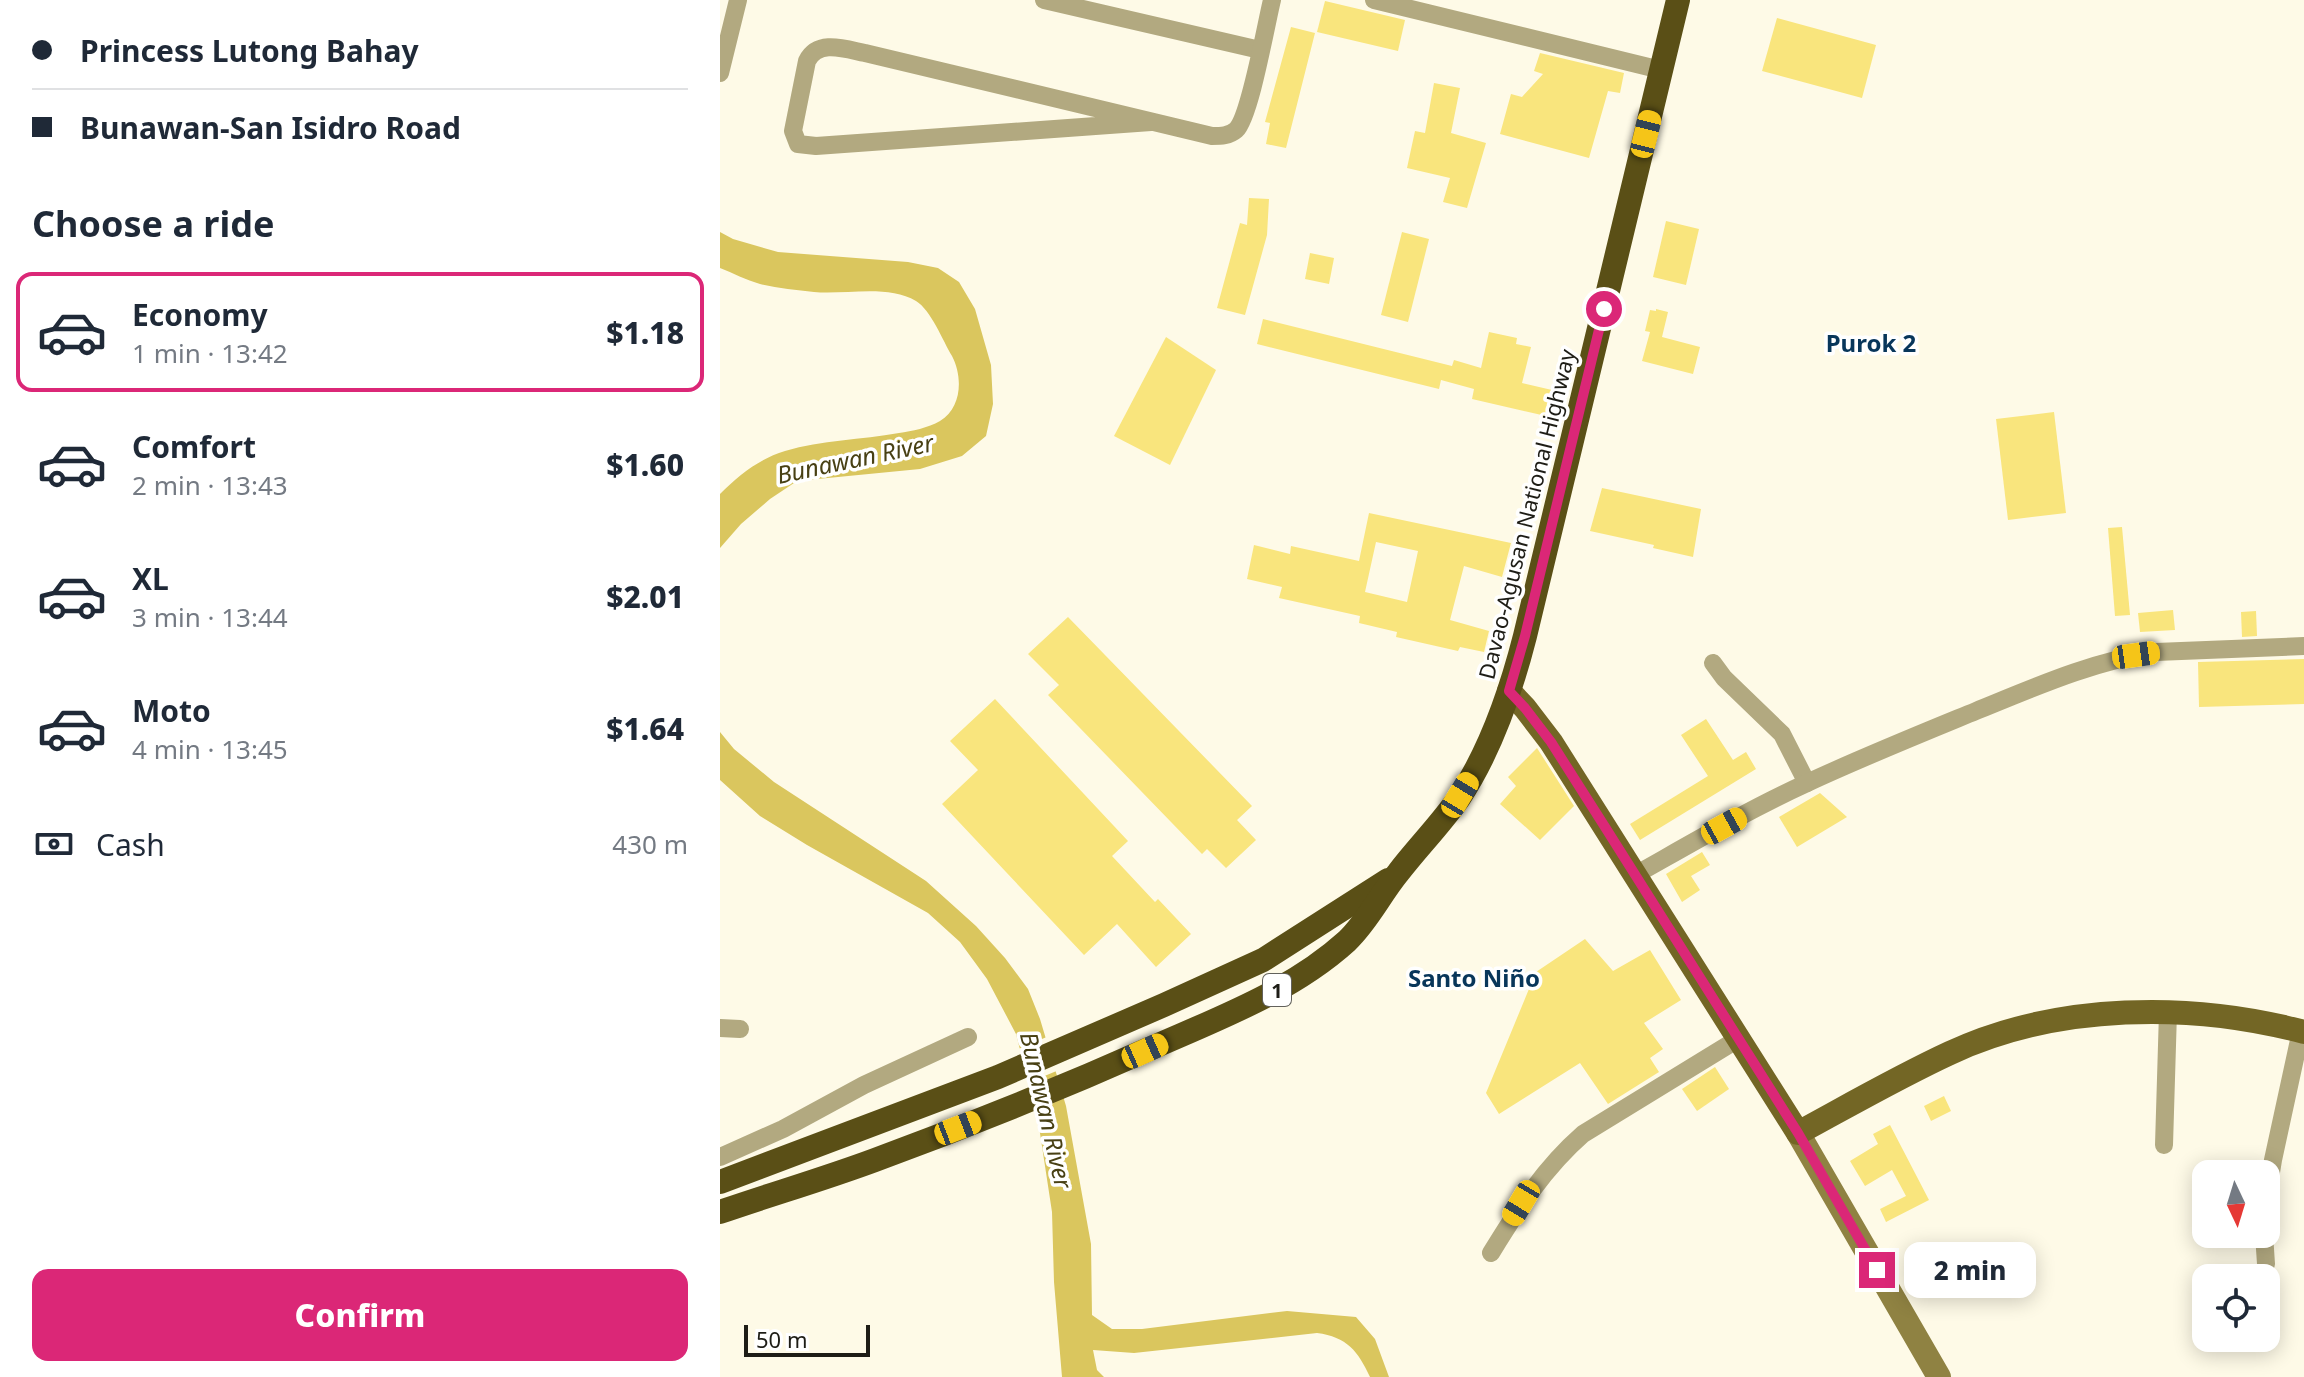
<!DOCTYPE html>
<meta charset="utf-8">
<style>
body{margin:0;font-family:"Noto Sans",sans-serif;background:#f6f6f7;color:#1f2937;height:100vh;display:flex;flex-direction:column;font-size:30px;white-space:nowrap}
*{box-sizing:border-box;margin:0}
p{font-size:26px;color:#747a83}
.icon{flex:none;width:44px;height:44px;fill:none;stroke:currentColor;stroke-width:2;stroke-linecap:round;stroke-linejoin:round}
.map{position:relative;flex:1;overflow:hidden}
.side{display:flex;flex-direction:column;background:#fff;width:720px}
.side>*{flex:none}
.top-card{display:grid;align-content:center;height:176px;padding:0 32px;background:#fff}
.needle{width:52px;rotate:176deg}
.controls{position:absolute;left:1472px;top:1160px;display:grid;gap:16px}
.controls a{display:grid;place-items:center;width:88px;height:88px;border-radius:16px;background:#fff;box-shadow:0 4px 20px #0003;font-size:40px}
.scale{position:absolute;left:24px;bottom:20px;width:126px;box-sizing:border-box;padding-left:8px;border:4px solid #1e1d16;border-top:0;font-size:22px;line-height:28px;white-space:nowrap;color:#1e1d16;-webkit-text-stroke:6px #fff;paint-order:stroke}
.end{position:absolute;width:36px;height:36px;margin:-18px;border:10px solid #db2777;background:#fff;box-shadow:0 0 0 4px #fff}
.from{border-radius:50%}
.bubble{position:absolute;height:56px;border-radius:16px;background:#fff;box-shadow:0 4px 20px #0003;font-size:26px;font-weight:800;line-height:56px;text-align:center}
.car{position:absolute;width:24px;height:48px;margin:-24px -12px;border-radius:10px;box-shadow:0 0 6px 2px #0007;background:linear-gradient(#f5c518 24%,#345 0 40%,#f5c518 0 76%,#345 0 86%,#f5c518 0)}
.top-card b{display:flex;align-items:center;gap:28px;height:76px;font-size:30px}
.top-card b+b{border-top:2px solid #e0e1e3}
.top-card i{width:20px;height:20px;background:#1f2937}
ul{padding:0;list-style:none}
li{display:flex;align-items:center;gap:24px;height:120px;margin:0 16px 12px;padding:0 16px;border:4px solid transparent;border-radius:16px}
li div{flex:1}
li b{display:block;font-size:30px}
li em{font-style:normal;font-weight:800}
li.on{border-color:#db2777}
li>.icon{width:72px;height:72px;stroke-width:1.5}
h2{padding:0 32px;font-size:36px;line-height:96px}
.pay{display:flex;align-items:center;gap:20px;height:88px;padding:0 32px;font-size:30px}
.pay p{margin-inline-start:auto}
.button{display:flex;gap:16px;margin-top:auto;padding:16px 32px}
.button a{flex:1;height:92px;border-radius:16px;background:#db2777;color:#fff;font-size:32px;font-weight:800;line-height:92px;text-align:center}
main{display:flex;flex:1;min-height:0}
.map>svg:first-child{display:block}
.water{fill:#dac65e}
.pier{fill:#fefae7}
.building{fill:#f9e57d;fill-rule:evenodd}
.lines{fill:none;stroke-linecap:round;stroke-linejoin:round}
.street{stroke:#b2a980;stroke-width:18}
.secondary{stroke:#8f8242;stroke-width:24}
.primary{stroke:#736625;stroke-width:24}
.highway{stroke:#5a4f16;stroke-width:24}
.route{stroke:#db2777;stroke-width:10}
.labels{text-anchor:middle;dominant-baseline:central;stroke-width:7;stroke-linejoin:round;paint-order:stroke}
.shield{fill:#fff;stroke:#62615c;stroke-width:2}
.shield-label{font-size:20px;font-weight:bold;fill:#1e1d16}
.street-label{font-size:22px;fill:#1e1d16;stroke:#fff}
.neighbourhood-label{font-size:24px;font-weight:bold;fill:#08365a;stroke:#fff}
.water-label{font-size:24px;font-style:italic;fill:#484014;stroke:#fff}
</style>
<main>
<section class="side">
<div class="top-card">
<b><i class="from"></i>Princess Lutong Bahay</b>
<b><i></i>Bunawan-San Isidro Road</b>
</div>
<h2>Choose a ride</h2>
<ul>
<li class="on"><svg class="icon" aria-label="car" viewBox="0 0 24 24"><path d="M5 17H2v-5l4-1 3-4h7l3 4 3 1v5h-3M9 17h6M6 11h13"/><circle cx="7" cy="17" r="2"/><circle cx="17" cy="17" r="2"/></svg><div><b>Economy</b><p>1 min · 13:42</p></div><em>$1.18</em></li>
<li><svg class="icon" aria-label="car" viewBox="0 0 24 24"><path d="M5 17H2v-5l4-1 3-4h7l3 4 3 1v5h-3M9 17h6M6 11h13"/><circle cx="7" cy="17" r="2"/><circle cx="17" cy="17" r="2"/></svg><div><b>Comfort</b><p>2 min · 13:43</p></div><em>$1.60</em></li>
<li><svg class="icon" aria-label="car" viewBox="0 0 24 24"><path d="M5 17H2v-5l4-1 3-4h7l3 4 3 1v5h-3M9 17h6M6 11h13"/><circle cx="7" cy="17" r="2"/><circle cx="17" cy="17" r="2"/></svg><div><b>XL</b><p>3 min · 13:44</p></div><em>$2.01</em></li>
<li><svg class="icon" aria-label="car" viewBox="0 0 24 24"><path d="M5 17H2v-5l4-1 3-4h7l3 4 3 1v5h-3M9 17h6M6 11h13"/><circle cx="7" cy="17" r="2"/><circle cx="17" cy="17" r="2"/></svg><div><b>Moto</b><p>4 min · 13:45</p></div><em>$1.64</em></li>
</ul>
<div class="pay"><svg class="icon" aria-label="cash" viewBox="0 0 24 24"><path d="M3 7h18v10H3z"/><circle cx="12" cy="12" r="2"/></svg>Cash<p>430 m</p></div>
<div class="button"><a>Confirm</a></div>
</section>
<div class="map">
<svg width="1584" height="1377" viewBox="0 0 1584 1377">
<rect width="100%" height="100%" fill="#fefae7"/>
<!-- water -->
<g class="water">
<path d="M 0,232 L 13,239 L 58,252 L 188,262 L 218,268 L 239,282 L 255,309 L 271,365 L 273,404 L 266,436 L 242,456 L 200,469 L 77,481 L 50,499 L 21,524 L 0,548 L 0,494 C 19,475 39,459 65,451 C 102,440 141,440 179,433 C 192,431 208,428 220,421 C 242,408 243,377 232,356 C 223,341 211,310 196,301 C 168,284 125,295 94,292 C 76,290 57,288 40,284 C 26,280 13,273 0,268 Z"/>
<path d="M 0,732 L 14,749 L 54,782 L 206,881 L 256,926 L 285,958 L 308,989 L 320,1019 L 346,1106 L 371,1244 L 372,1315 L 392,1329 L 422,1329 L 567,1311 L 636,1317 L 655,1339 L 669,1377 L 650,1377 C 638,1351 627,1337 597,1333 L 414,1353 L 373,1350 L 377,1370 L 384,1377 L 342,1377 L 334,1282 L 332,1212 L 318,1120 L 296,1034 L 267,979 L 240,942 L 208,913 L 87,845 L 40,816 L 0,780 Z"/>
</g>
<!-- pier -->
<path class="pier" d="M 329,1036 L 339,1070 L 305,1084 L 296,1050 Z"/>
<!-- building -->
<g class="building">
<path d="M 605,1 L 685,20 L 678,51 L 597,32 Z"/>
<path d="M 1057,18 L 1156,45 L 1142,98 L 1042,71 Z"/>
<path d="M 571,27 L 595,33 L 566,148 L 546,144 L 550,123 L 545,122 Z"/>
<path d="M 820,53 L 904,73 L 900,93 L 888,91 L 869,158 L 780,134 L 791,94 L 802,97 L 823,74 L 814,71 Z"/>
<path d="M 714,83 L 740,88 L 731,133 L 766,143 L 747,208 L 723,202 L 730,178 L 687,168 L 695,131 L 705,133 Z"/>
<path d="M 529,198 L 549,199 L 547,235 L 525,315 L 497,308 L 520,223 L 527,225 Z"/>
<path d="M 946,221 L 979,229 L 966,285 L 933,277 Z"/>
<path d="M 682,232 L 709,239 L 688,322 L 661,315 Z"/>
<path d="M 590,253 L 614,258 L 609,284 L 585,279 Z"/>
<path d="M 936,309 L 948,312 L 942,337 L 980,347 L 973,374 L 922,361 L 930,332 L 925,331 L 930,310 L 936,311 Z"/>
<path d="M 543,319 L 732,366 L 734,360 L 761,368 L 769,332 L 797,338 L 796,344 L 811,347 L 802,383 L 832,390 L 826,416 L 752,399 L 754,389 L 721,380 L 719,389 L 537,344 Z"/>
<path d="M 446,337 L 496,370 L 450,465 L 394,436 Z"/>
<path d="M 1334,412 L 1346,513 L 1288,520 L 1276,419 Z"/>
<path d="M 882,488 L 981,509 L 973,557 L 933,548 L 934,545 L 870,531 Z"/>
<path d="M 649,513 L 791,543 L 782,577 L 744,566 L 730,620 L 769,631 L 764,652 L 740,647 L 738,651 L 676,637 L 677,632 L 639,623 L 640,616 L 559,598 L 562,587 L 527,579 L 534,545 L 570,554 L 571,546 L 639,561 ZM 656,542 L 698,551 L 687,602 L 645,592 Z"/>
<path d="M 1402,527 L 1410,615 L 1395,616 L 1388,528 Z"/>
<path d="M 1453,610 L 1455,630 L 1420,632 L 1418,613 Z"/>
<path d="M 1536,611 L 1537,636 L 1522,637 L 1521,612 Z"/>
<path d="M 348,617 L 532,806 L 517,820 L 536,840 L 506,868 L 487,849 L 482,854 L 328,695 L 339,685 L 308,654 Z"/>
<path d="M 1584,659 L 1584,704 L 1479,707 L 1478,662 Z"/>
<path d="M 275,699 L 408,841 L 392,856 L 435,902 L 438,899 L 471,934 L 436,967 L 397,924 L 364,955 L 222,804 L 258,770 L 230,741 Z"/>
<path d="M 986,719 L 1013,760 L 1026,752 L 1036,769 L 920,840 L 910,824 L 988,776 L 961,735 Z"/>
<path d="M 817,748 L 854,806 L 820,840 L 780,804 L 796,786 L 788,777 Z"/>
<path d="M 1100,793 L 1127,817 L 1077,847 L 1059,817 Z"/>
<path d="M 982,852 L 990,865 L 971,876 L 980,890 L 962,902 L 946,874 Z"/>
<path d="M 865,939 L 893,971 L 930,950 L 961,1000 L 924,1023 L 943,1049 L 930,1058 L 939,1072 L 888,1104 L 860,1063 L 779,1114 L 766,1093 L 816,972 Z"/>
<path d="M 995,1067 L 1009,1089 L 977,1111 L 962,1089 Z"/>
<path d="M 1224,1096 L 1231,1111 L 1211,1121 L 1204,1106 Z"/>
<path d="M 1170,1125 L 1209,1200 L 1166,1222 L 1160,1209 L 1186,1196 L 1172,1170 L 1145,1186 L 1130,1161 L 1158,1144 L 1153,1134 Z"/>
</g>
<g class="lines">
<!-- street -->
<g class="street">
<path d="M 324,0 L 540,50"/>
<path d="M 654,0 L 941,70"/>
<path d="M 0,73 L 18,0"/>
<path d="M 431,122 L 96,146 L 78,144 L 73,131 L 87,61 C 98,39 125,49 145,53 L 492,136 C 501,136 509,136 516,130 C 530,117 546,24 552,0"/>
<path d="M 993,663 L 1004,678 L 1062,734 L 1087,783"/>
<path d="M 915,875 C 972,843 1028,810 1087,783 C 1143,757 1200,734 1256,711 C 1315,687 1373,661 1436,652 L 1584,646"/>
<path d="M 0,1028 L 20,1029"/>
<path d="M 1444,1145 L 1448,1012"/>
<path d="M 0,1157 L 63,1129 L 144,1085 L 248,1037"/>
<path d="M 1546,1203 L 1553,1160 L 1581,1031"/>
<path d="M 1544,1234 L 1546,1264"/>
<path d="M 771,1253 C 798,1209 824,1168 863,1134 L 1018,1039"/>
</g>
<!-- secondary -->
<path class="secondary" d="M 1078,1133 L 1219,1377"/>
<!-- primary -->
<path class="primary" d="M 789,691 L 805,708 L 831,742 L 1078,1133 C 1128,1106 1178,1077 1230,1053 C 1337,1003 1472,1002 1584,1032"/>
<!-- highway -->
<g class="highway">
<path d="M 0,1182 L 278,1077 L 444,1005 L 543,960 L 668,880"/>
<path d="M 0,1212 C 52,1194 104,1179 155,1160 C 250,1125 344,1087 436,1046 C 502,1017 573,990 627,941 C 648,921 660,895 678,873 C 698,847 720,825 739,798 C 771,750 791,691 805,636 L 958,0"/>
</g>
</g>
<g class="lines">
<!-- route -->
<path class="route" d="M 884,309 L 805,636 L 789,691 L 805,708 L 831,742 L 885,827 L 1078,1133 L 1157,1270"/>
</g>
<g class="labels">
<!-- shield labels -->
<rect class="shield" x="543" y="974" width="28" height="32" rx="6"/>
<g class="shield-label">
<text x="557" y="990">1</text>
</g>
<!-- street labels -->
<g class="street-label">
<text transform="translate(806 514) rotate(-76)">Davao-Agusan National Highway</text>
</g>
<!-- neighbourhood labels -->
<g class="neighbourhood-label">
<text x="1151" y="342">Purok 2</text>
<text x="754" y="977">Santo Niño</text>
</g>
<!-- water labels -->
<g class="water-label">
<text transform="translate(135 458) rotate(-12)">Bunawan River</text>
<text transform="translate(327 1110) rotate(77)">Bunawan River</text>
</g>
</g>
</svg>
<div class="controls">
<a><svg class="needle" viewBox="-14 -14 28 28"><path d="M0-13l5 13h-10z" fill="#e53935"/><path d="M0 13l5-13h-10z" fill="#747a83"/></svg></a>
<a><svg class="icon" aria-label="locate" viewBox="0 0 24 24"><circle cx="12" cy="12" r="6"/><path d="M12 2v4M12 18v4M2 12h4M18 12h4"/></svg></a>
</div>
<div class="scale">50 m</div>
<i class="end from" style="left:884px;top:309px"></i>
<i class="end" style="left:1157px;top:1270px"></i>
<div class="bubble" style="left:1184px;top:1242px;width:132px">2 min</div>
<i class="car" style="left:926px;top:134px;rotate:14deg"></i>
<i class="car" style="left:1416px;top:655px;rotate:82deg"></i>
<i class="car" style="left:740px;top:795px;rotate:31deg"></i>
<i class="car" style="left:1004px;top:826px;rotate:61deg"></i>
<i class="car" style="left:425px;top:1051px;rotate:66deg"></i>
<i class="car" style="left:238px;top:1128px;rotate:69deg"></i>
<i class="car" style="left:801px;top:1203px;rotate:211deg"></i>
</div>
</main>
